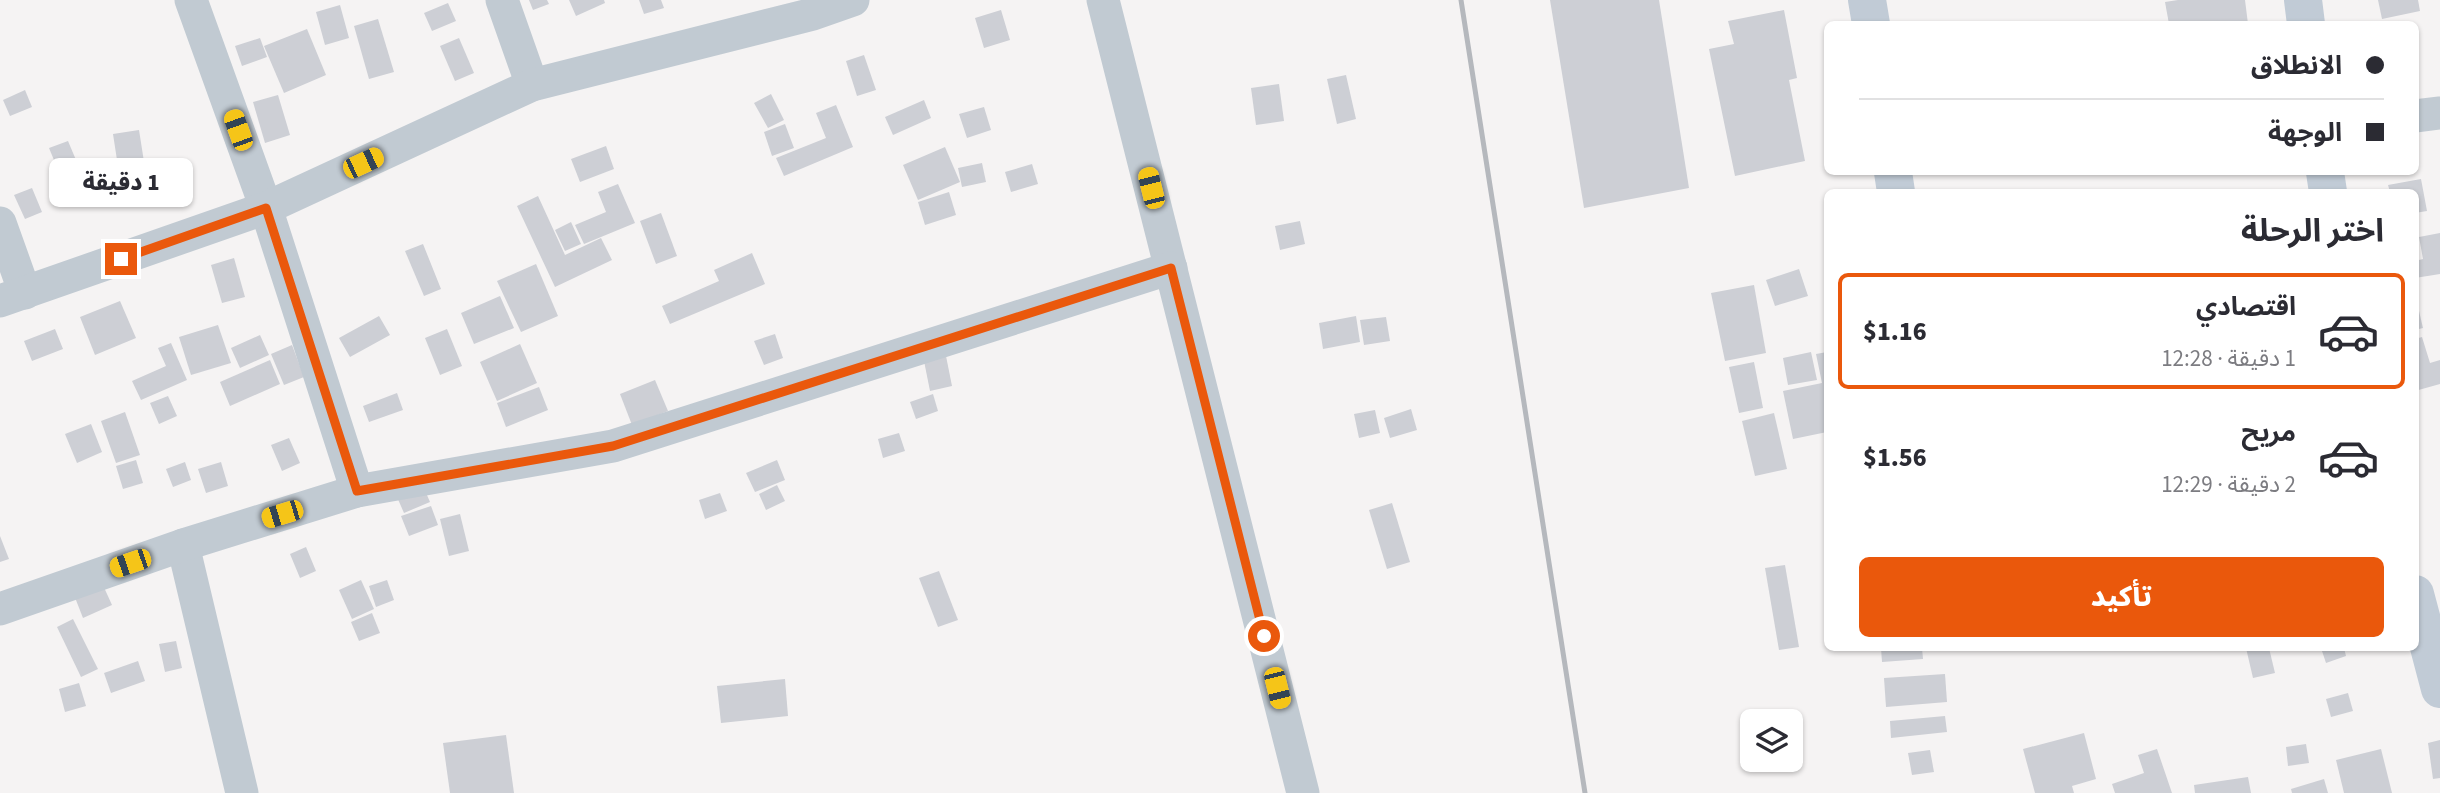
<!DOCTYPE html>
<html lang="ar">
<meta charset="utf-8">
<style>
body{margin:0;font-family:"Source Sans 3","Noto Sans Arabic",sans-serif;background:#f7f7f7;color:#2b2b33;direction:rtl;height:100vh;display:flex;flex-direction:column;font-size:26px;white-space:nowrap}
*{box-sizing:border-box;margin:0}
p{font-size:23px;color:#7c7c81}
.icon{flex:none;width:38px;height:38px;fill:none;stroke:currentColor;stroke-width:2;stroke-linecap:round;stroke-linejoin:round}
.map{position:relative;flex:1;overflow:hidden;direction:ltr}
.side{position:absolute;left:1824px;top:189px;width:595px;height:462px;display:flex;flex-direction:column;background:#fff;border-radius:10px;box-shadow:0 2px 5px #0004;direction:rtl}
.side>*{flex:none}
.banner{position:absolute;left:1824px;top:21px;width:595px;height:154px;border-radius:10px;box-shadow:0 2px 5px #0004;direction:rtl;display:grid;align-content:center;height:154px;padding:0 35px;background:#fff}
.tools{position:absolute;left:1740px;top:709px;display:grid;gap:14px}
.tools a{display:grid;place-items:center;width:63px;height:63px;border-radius:10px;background:#fff;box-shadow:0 2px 5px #0004;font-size:35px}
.end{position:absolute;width:32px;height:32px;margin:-16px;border:9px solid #ea580c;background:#fff;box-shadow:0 0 0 4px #fff}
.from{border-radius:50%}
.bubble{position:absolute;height:49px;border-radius:10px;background:#fff;box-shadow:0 2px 5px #0004;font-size:23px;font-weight:800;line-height:49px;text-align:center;direction:rtl}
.car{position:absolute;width:21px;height:42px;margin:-21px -10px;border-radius:9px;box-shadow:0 0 5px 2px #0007;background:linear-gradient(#f5c518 24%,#345 0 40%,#f5c518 0 76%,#345 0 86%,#f5c518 0)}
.banner b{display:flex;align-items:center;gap:24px;height:66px;font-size:26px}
.banner b+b{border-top:2px solid #e1e1e2}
.banner i{width:18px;height:18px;background:#2b2b33}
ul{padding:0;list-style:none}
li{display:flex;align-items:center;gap:21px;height:116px;margin:0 14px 10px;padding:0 21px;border:4px solid transparent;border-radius:10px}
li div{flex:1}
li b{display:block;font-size:26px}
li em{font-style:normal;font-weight:800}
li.on{border-color:#ea580c}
li>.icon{width:63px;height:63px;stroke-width:1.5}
h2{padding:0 35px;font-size:32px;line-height:84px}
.button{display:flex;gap:14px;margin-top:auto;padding:14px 35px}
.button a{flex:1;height:80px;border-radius:10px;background:#ea580c;color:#fff;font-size:28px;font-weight:800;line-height:80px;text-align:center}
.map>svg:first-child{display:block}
.building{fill:#cdcfd5}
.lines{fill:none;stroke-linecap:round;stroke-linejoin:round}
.street{stroke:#c1cad2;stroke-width:33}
.secondary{stroke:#c1cbd6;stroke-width:38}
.rail{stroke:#b5b8bd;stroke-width:5}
.route{stroke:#ea580c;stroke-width:9}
</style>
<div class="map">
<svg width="2440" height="793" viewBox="0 0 2440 793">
<rect width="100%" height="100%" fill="#f5f3f3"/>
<!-- building -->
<g class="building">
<path d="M 529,0 L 547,0 L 549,4 L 533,10 Z"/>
<path d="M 569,0 L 604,0 L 605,3 L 576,16 Z"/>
<path d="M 639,0 L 661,0 L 664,8 L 644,14 Z"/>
<path d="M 1550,0 L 1659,0 L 1689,188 L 1584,208 Z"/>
<path d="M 2178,0 L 2245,0 L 2248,24 L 2169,24 L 2165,2 Z"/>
<path d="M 2378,0 L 2418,0 L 2420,11 L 2382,19 Z"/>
<path d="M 448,3 L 456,21 L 432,31 L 424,13 Z"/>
<path d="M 340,5 L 349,38 L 325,45 L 316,12 Z"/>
<path d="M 1001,10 L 1010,40 L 984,48 L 975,18 Z"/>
<path d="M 1784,10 L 1797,78 L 1789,80 L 1805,161 L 1735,176 L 1709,49 L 1734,44 L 1728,21 Z"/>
<path d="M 378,19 L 394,72 L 369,79 L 354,26 Z"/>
<path d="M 307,29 L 326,75 L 284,93 L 264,46 Z"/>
<path d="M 260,38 L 267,57 L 242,66 L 235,46 Z"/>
<path d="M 459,38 L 474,73 L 455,81 L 440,46 Z"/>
<path d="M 864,55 L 876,90 L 857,96 L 846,61 Z"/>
<path d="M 1346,75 L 1356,119 L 1337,124 L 1327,79 Z"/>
<path d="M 1279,84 L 1284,121 L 1256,125 L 1251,88 Z"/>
<path d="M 25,90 L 32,107 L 10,116 L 3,100 Z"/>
<path d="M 771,94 L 784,120 L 768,128 L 754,103 Z"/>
<path d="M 278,95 L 290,135 L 265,143 L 253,102 Z"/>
<path d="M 924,100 L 931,118 L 893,135 L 885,117 Z"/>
<path d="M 836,105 L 853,147 L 784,176 L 776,158 L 826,138 L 816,113 Z"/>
<path d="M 984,107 L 991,130 L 967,138 L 959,114 Z"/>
<path d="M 785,124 L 794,148 L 772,156 L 764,132 Z"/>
<path d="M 139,130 L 147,181 L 121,186 L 113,134 Z"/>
<path d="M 68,141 L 92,198 L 73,206 L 49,148 Z"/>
<path d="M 606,146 L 614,169 L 580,182 L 571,159 Z"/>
<path d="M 945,147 L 960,182 L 918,200 L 903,165 Z"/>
<path d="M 982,163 L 986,182 L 962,187 L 958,168 Z"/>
<path d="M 1032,164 L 1038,184 L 1011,192 L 1005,172 Z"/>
<path d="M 2421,179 L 2427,211 L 2415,213 L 2415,192 L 2390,192 L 2388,185 Z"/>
<path d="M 618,184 L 635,223 L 584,244 L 575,225 L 606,212 L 598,192 Z"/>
<path d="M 32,188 L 42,212 L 25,219 L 14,195 Z"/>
<path d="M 949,192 L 956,215 L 925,225 L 918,202 Z"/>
<path d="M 538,196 L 565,255 L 601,238 L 612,260 L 555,287 L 517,206 Z"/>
<path d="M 661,213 L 677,256 L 656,264 L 640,221 Z"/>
<path d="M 1300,221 L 1305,244 L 1280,250 L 1275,226 Z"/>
<path d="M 571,222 L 581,244 L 565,251 L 555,230 Z"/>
<path d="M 2440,233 L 2440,274 L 2415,278 L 2415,261 L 2423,259 L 2419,237 Z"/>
<path d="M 423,244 L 441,289 L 424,296 L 405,251 Z"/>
<path d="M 752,253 L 765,284 L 670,324 L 662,306 L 719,281 L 714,270 Z"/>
<path d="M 234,258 L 245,297 L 222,303 L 211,265 Z"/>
<path d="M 536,264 L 558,316 L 521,332 L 497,281 Z"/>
<path d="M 1799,269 L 1808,296 L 1775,306 L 1766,280 Z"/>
<path d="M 1754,285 L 1766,353 L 1725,361 L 1711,293 Z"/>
<path d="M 2415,294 L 2423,328 L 2415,330 Z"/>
<path d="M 500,296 L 514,328 L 474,344 L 461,313 Z"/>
<path d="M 120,301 L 136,338 L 95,355 L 80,317 Z"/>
<path d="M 379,316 L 390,335 L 350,357 L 339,338 Z"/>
<path d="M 1356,316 L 1360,342 L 1323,349 L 1319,323 Z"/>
<path d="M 1386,317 L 1390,341 L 1364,345 L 1360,320 Z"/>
<path d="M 218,325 L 231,363 L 191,375 L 179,337 Z"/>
<path d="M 55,329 L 63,349 L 32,361 L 24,341 Z"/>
<path d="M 447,329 L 462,366 L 440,375 L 425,338 Z"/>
<path d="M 775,334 L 783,358 L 764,365 L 754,341 Z"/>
<path d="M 260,335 L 269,355 L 240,368 L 231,348 Z"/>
<path d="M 2422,337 L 2430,363 L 2440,360 L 2440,384 L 2415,391 L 2415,339 Z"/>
<path d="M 171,343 L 187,380 L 141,400 L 132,381 L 166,366 L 158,348 Z"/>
<path d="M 520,344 L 537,383 L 497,401 L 480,362 Z"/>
<path d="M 292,345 L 304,377 L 284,385 L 271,354 Z"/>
<path d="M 1811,352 L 1817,380 L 1788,385 L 1783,358 Z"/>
<path d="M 1827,352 L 1827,432 L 1793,439 L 1783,391 L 1822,383 L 1816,354 Z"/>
<path d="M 946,356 L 952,386 L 930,391 L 924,361 Z"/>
<path d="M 270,360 L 280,384 L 230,406 L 220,382 Z"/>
<path d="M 1754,362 L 1763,408 L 1739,413 L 1729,367 Z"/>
<path d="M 655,380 L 668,411 L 632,425 L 620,394 Z"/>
<path d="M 539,387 L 548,410 L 506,427 L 497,403 Z"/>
<path d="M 397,393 L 403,410 L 369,422 L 363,406 Z"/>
<path d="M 933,394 L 938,411 L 916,419 L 910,402 Z"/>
<path d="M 168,396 L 177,416 L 159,424 L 150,403 Z"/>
<path d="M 1411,409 L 1417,430 L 1390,438 L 1384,418 Z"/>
<path d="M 1375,410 L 1380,433 L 1359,438 L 1354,414 Z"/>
<path d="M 125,412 L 140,455 L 116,463 L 101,421 Z"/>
<path d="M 1774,413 L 1787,469 L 1755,476 L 1742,421 Z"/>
<path d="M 91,424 L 102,452 L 77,463 L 65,434 Z"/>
<path d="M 899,433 L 905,451 L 883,458 L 878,439 Z"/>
<path d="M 289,438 L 300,463 L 282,471 L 271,445 Z"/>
<path d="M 136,460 L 143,483 L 123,489 L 116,466 Z"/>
<path d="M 777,460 L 785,480 L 755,492 L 746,473 Z"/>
<path d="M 185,462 L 191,480 L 173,487 L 166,469 Z"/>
<path d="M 221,462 L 228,486 L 206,493 L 198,469 Z"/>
<path d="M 777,485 L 785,501 L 766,510 L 759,494 Z"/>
<path d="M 423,486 L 430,502 L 404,513 L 397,497 Z"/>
<path d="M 720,493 L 727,511 L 705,519 L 699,500 Z"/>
<path d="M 1392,503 L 1410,562 L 1387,569 L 1369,510 Z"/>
<path d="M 431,506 L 438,525 L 409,536 L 401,516 Z"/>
<path d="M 460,514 L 469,551 L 449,556 L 440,519 Z"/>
<path d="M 0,536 L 9,559 L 0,562 Z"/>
<path d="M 306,547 L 316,571 L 300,578 L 290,554 Z"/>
<path d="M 1785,565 L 1799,647 L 1779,650 L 1765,568 Z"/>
<path d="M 939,571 L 958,620 L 938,627 L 919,578 Z"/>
<path d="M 361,580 L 374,609 L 352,619 L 339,590 Z"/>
<path d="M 387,580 L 394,600 L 376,607 L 369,586 Z"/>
<path d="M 102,583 L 112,605 L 83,618 L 74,595 Z"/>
<path d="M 372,613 L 380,633 L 359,641 L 351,622 Z"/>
<path d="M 73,619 L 98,669 L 81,677 L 57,627 Z"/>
<path d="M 176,641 L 182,668 L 165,672 L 159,644 Z"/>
<path d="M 1881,648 L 1922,648 L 1923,659 L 1882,662 Z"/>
<path d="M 2246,648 L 2269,648 L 2275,673 L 2253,678 Z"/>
<path d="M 2321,648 L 2344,648 L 2346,656 L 2326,663 Z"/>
<path d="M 138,661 L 145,681 L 111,693 L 104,673 Z"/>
<path d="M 1945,674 L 1947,702 L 1886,707 L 1884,678 Z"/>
<path d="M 785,679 L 788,716 L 721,723 L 717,686 Z"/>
<path d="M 79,683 L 86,706 L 65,712 L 59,689 Z"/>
<path d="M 2348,693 L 2353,711 L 2331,717 L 2326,699 Z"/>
<path d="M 1945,716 L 1947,732 L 1891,738 L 1890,721 Z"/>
<path d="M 2084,733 L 2096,779 L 2072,786 L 2074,793 L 2035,793 L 2023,749 Z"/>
<path d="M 506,735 L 514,793 L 450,793 L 443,743 Z"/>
<path d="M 2440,740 L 2440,778 L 2433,779 L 2428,743 Z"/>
<path d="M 2306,744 L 2309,763 L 2288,766 L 2286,747 Z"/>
<path d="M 2157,749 L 2172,793 L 2115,793 L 2112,784 L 2144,773 L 2138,755 Z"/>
<path d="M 2381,749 L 2392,793 L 2344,793 L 2336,760 Z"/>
<path d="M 1930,750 L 1934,772 L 1912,775 L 1908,753 Z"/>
<path d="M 2248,777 L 2251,793 L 2195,793 L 2194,785 Z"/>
<path d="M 2324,779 L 2328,793 L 2292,793 L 2291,789 Z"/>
</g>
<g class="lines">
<!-- street -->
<g class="street">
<path d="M 191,0 L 266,208 L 357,491"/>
<path d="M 502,0 L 532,85"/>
<path d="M 1103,0 L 1303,793"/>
<path d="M 2415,116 L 2440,113"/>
<path d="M 0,223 L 25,293"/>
<path d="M 0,301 L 266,208 L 532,85 L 813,14 L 853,0"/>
<path d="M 183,545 L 242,793"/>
<path d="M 0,609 L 183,545 L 357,491 L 613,446 L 1171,268"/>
</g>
<!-- secondary -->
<g class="secondary">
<path d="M 1867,0 L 1871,24"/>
<path d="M 2303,0 L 2306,24"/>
<path d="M 1893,172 L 1896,192"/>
<path d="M 2325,172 L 2328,192"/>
<path d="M 2415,594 L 2440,689"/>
</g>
<!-- rail -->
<path class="rail" d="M 1461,0 L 1585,793"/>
</g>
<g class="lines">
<!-- route -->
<path class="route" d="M 121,259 L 266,208 L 357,491 L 613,446 L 1171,268 L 1264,636"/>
</g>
</svg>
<div class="tools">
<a><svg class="icon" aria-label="layers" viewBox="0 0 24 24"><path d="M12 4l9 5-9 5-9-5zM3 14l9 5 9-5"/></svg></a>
</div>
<i class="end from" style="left:1264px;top:636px"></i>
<i class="end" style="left:121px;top:259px"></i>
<div class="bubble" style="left:49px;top:158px;width:144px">1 دقيقة</div>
<i class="car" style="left:238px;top:130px;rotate:340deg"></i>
<i class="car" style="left:363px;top:163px;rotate:65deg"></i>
<i class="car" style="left:1151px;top:188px;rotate:346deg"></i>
<i class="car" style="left:282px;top:514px;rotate:253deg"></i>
<i class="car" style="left:130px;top:563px;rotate:251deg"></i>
<i class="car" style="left:1277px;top:688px;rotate:166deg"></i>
<div class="banner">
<b><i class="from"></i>الانطلاق</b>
<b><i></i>الوجهة</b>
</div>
<section class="side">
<h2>اختر الرحلة</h2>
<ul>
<li class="on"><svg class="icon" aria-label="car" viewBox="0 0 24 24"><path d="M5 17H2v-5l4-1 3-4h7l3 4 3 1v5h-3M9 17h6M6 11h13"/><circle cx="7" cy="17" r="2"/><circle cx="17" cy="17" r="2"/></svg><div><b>اقتصادي</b><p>1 دقيقة · 12:28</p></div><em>$1.16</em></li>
<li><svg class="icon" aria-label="car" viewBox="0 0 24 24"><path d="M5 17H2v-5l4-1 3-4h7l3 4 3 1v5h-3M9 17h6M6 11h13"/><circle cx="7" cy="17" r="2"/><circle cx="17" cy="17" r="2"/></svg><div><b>مريح</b><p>2 دقيقة · 12:29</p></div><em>$1.56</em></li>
</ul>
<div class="button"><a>تأكيد</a></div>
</section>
</div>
